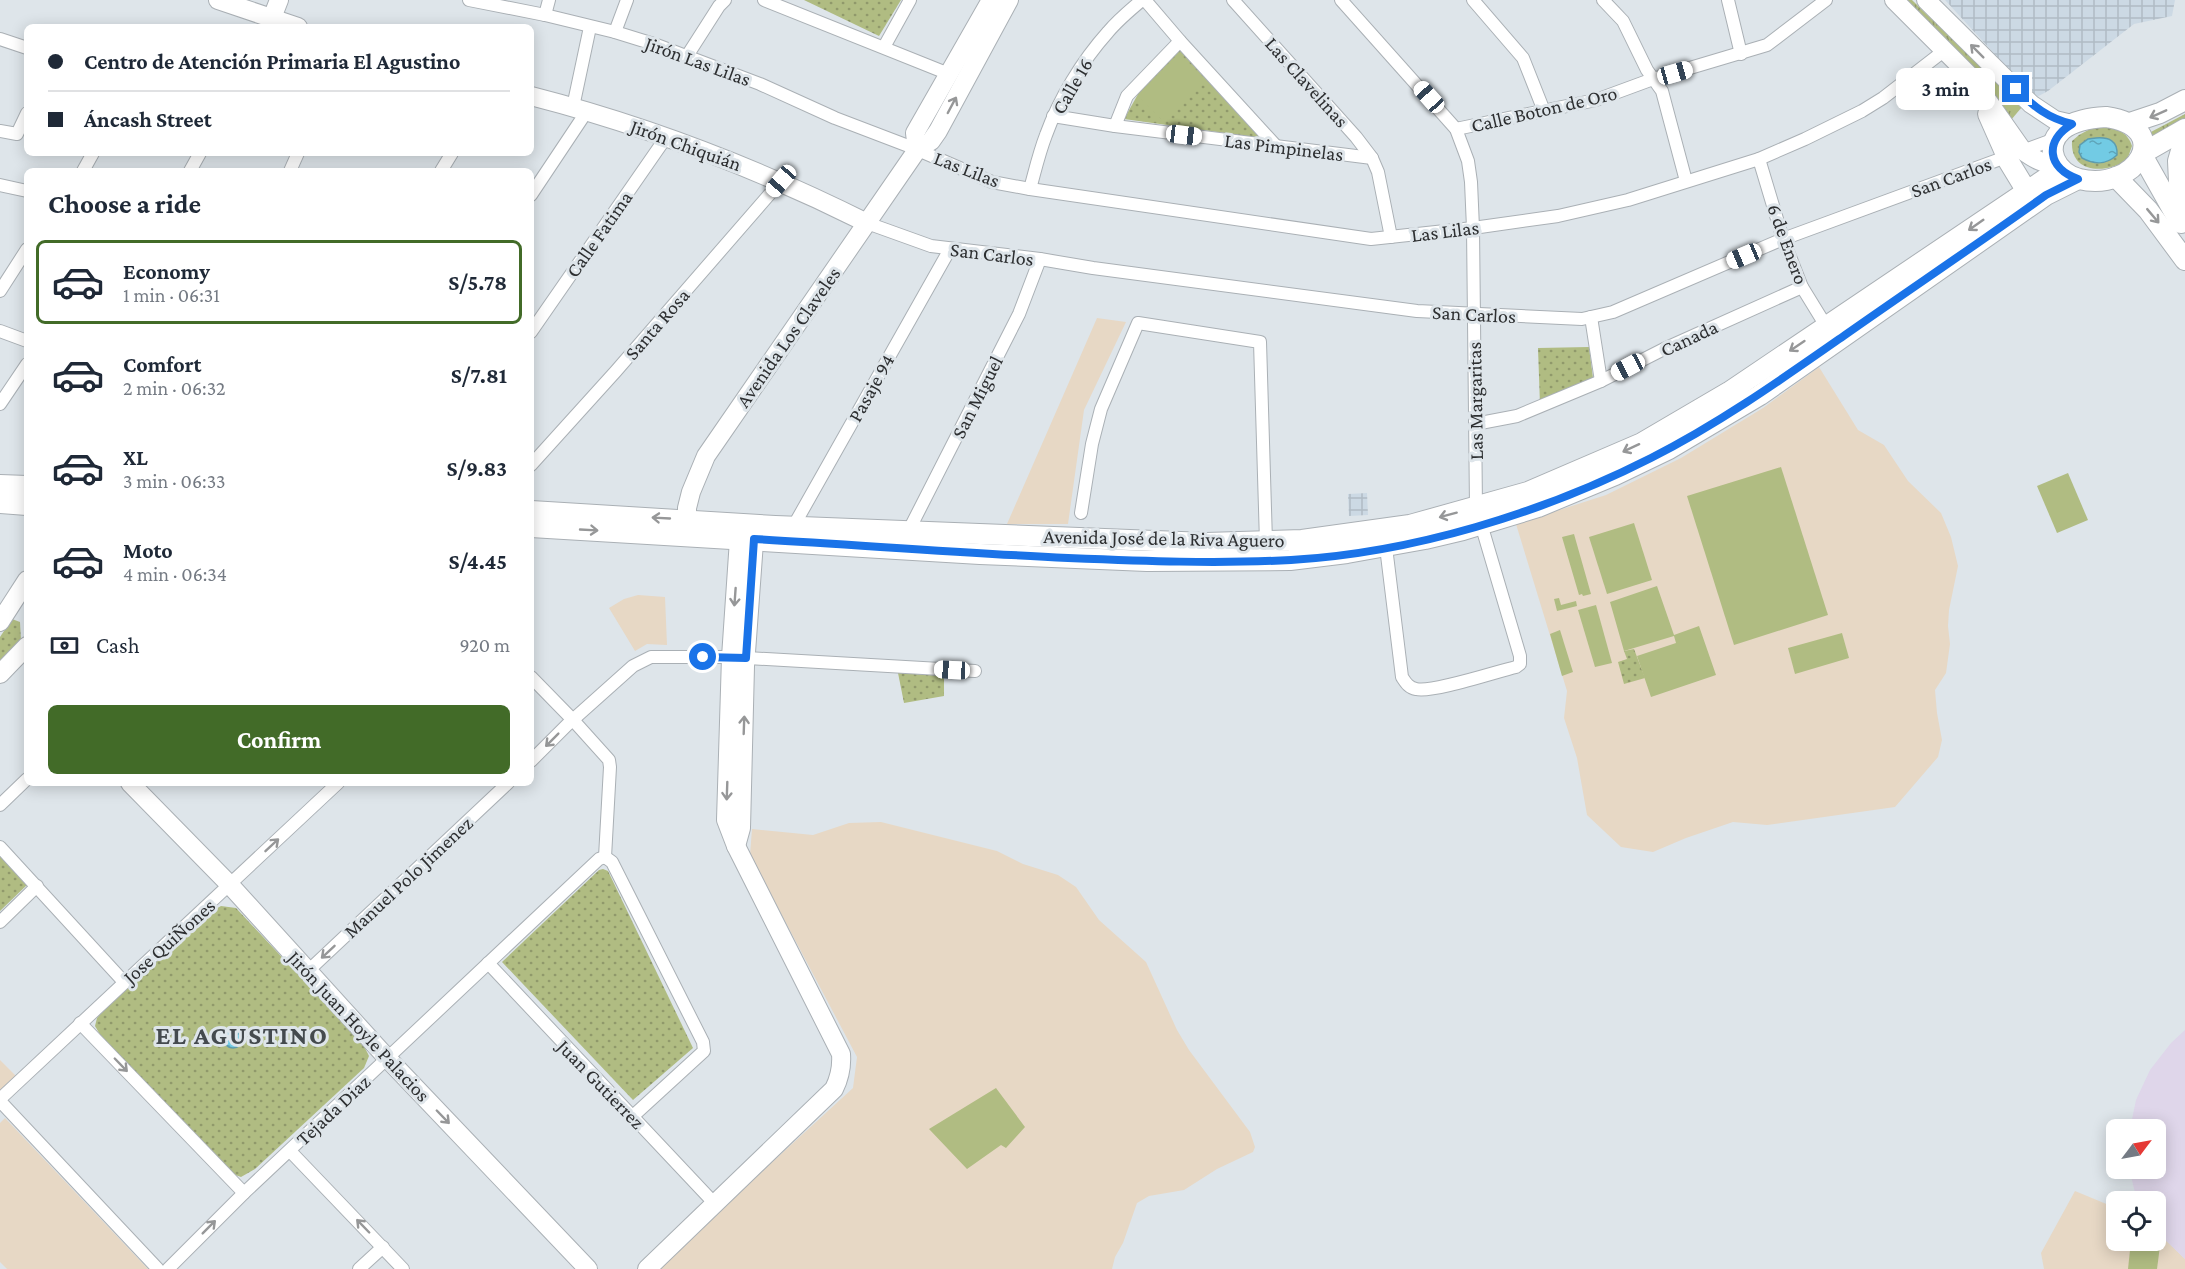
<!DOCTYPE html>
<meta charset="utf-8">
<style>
body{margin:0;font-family:"Crimson Pro",serif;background:#f2f2f3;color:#1f2937;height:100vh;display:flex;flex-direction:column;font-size:22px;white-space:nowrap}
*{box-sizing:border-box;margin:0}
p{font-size:20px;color:#747a83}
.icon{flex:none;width:33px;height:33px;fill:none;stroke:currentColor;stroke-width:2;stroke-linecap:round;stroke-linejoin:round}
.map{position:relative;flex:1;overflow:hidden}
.details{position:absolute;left:24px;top:168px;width:510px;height:618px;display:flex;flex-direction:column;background:#fff;border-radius:9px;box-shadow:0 3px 15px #0003}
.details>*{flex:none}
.guide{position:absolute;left:24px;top:24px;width:510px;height:132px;border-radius:9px;box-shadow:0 3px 15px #0003;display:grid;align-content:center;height:132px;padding:0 24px;background:#fff}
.needle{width:39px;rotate:58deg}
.tools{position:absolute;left:2106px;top:1119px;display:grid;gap:12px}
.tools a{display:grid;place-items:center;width:60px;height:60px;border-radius:9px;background:#fff;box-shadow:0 3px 15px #0003;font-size:30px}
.end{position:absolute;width:27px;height:27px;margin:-14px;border:8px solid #1a73e8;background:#fff;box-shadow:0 0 0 3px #fff}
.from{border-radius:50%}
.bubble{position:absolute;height:42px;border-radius:9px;background:#fff;box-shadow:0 3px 15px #0003;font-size:20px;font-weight:700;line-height:42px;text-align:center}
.car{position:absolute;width:18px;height:36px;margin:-18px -9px;border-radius:8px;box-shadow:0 0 4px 2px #0007;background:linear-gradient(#fff 24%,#345 0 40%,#fff 0 76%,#345 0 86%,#fff 0)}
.guide b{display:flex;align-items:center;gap:21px;height:57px;font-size:22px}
.guide b+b{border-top:2px solid #e0e1e3}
.guide i{width:15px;height:15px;background:#1f2937}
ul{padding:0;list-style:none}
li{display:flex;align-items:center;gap:18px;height:84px;margin:0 12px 9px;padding:0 12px;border:3px solid transparent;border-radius:9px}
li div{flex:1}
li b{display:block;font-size:22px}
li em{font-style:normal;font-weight:700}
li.on{border-color:#426b28}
li>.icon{width:54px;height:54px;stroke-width:1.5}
h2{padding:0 24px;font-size:27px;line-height:72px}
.pay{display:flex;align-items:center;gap:15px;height:66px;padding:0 24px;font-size:22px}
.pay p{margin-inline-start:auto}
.button{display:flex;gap:12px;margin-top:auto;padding:12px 24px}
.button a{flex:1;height:69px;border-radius:9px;background:#426b28;color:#fff;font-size:24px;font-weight:700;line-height:69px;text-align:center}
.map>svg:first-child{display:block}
.industrial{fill:url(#industrial-grid)}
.education{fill:#e7d8c5}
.medical{fill:#dfd6ea}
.grass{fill:url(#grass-tufts)}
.park{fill:url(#park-dots)}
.garden{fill:#b0bc82}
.water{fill:url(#water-ripples);stroke:#5d9cae;stroke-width:1.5}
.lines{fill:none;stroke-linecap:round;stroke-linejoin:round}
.street-casing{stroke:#aab0b5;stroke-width:14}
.secondary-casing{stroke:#aab0b5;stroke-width:20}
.primary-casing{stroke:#aab0b5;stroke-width:22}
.street{stroke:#fff;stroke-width:12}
.secondary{stroke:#fff;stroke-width:18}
.primary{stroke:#fff;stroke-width:20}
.oneway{stroke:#969798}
.route{stroke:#1a73e8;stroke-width:8}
.labels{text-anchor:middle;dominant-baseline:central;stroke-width:6;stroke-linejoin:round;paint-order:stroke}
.street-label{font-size:20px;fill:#2d2f31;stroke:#dee5ea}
.district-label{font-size:26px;font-weight:bold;letter-spacing:1.5px;fill:#444a4e;stroke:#dee5ea}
</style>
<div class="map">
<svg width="2185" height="1269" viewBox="0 0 2185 1269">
<defs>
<pattern id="industrial-grid" width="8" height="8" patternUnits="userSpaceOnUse" patternTransform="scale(1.5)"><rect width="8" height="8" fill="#ccd9e4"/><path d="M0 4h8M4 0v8" fill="none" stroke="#b0bbc4"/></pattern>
<pattern id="grass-tufts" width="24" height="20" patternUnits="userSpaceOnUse" patternTransform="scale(1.5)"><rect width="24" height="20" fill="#b0bc82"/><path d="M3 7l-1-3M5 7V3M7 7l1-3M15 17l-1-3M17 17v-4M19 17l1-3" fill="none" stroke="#90996b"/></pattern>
<pattern id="park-dots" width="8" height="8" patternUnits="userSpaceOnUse" patternTransform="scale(1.5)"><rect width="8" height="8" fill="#b0bc82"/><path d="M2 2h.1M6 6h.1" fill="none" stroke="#90996b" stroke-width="1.8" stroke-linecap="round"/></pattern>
<pattern id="water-ripples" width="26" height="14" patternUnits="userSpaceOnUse" patternTransform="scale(1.5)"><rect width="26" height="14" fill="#72cbe4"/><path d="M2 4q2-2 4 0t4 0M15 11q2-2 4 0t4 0" fill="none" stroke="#5ea5b9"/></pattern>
</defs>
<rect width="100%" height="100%" fill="#dee5ea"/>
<!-- industrial -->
<g class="industrial">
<path d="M 1945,0 L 2175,0 L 2172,16 L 2134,24 L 2048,91 L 2035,98 Z"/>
<path d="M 1367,493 L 1368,515 L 1349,516 L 1348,494 Z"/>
</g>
<!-- education -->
<g class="education">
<path d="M 1097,318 L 1126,322 L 1084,410 L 1068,524 L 1007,524 Z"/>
<path d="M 1819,367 L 1858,430 L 1884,445 L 1908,481 L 1941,513 L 1951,537 L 1958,566 L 1949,610 L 1948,626 L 1950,644 L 1946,673 L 1935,690 L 1937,713 L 1942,740 L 1938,757 L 1895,807 L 1767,825 L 1733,822 L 1686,838 L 1653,852 L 1621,847 L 1587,815 L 1577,758 L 1564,718 L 1567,691 L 1516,524 L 1606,495 L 1681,458 L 1763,408 Z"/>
<path d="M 638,595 L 665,597 L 667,645 L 647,644 L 635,651 L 609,608 L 624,599 Z"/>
<path d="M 881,822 L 997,851 L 1023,864 L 1058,875 L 1076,887 L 1099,920 L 1146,962 L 1177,1030 L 1189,1050 L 1250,1132 L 1255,1147 L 1253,1152 L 1217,1169 L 1184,1190 L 1149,1196 L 1137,1203 L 1123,1243 L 1115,1257 L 1112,1269 L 656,1269 L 853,1088 L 857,1057 L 750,855 L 752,829 L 813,835 L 849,823 Z"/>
<path d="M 0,1060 L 16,1076 L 0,1091 Z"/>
<path d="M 5,1118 L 148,1269 L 7,1269 L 0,1262 L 0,1123 Z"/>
<path d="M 2075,1191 L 2116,1208 L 2116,1240 L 2156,1240 L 2156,1231 L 2185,1259 L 2185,1269 L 2044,1269 L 2041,1253 Z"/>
</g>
<!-- medical -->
<path class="medical" d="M 2185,1030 L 2185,1259 L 2156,1231 L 2156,1202 L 2137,1201 L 2131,1176 L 2130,1169 L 2156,1168 L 2156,1130 L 2130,1129 L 2136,1100 L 2150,1070 L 2171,1043 Z"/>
<!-- grass -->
<g class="grass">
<path d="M 1902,0 L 1912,0 L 2022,107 L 2011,120 Z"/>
<path d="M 2185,114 L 2185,121 L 2153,140 L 2149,133 Z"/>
</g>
<!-- park -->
<g class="park">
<path d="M 804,0 L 901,0 L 879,36 Z"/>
<path d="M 1184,48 L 1262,134 L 1260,138 L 1124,119 L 1142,87 L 1179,49 Z"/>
<path d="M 2092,128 C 2109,127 2126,127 2132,146 L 2127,160 C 2106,174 2070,174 2072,141 L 2079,135 Z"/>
<path d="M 1589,347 L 1593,378 L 1540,405 L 1538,348 Z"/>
<path d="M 12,619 L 20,622 L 21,641 L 0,666 L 0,637 Z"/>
<path d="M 1634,649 L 1645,678 L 1624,684 L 1618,662 L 1627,659 L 1624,651 Z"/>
<path d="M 898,673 L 944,676 L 944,696 L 904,703 Z"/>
<path d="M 0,851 L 29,883 L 0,911 Z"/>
<path d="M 603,869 L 608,871 L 693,1048 L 633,1100 L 502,962 L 599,870 Z"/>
<path d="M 221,906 L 236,908 L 363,1044 L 369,1056 L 364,1068 L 255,1169 L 241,1177 L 230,1173 L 102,1038 L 95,1026 L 97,1018 L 104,1009 L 214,910 Z"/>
</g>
<!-- garden -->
<g class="garden">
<path d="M 1178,57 L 1201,80 L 1162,120 L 1138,97 Z"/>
<path d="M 1781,467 L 1828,615 L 1734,645 L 1687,496 Z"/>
<path d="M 2068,473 L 2088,520 L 2057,533 L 2037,486 Z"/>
<path d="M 1634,523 L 1652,580 L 1607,594 L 1589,537 Z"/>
<path d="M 1574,534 L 1591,594 L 1583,596 L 1582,594 L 1579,595 L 1562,537 Z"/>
<path d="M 1657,586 L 1674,635 L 1699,626 L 1716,675 L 1651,697 L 1637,656 L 1676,643 L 1674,636 L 1624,651 L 1610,602 Z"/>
<path d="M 1559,598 L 1561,605 L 1576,601 L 1577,606 L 1557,611 L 1554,599 Z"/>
<path d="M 1596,605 L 1612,663 L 1595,667 L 1578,610 Z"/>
<path d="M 1560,630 L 1573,672 L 1562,676 L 1550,634 Z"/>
<path d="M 1842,633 L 1849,658 L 1795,674 L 1788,648 Z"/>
<path d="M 996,1088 L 1025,1127 L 1006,1148 L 1001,1145 L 967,1169 L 929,1129 Z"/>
<path d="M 2131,1241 L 2160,1246 L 2157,1269 L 2128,1269 Z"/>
</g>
<!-- water -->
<g class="water">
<path d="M 2096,138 C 2109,137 2118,141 2117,155 C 2106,165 2095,165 2082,158 L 2079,152 L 2080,145 L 2088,139 Z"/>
<circle cx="233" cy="1039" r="9"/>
</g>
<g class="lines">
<defs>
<g id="street">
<path d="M 469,0 L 545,15 L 615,32 L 657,45 L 760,84 L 835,118 L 911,147 L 992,182 L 1030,189 L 1371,239 L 1473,228 L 1558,216 L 1628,200 L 1759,159 L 1805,139 L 1862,111 L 1883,98 L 1945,50"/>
<path d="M 764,0 L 949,74"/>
<path d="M 1145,0 L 1180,41 L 1277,147"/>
<path d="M 1233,0 L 1356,137 L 1372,158 L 1378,172 L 1391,237"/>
<path d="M 1341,0 L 1456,129 L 1468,161 L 1471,182 L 1473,228 L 1476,507 L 1520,656 L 1520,664 L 1516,667 C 1495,672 1433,693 1416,689 C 1409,688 1406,683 1402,677 L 1386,547"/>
<path d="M 1473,0 L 1523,58 L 1544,111"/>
<path d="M 1603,0 L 1623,21 L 1647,70 L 1662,91 L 1686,181"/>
<path d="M 1728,0 L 1741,54"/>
<path d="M 545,15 L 549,0"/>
<path d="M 615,32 L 627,0"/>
<path d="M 0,39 L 27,48"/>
<path d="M 884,47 L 910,0"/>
<path d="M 687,56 L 719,6 L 725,0"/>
<path d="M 573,107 L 590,27"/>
<path d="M 1053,116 L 1115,126 L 1372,158"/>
<path d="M 1115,126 L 1127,96 L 1180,41"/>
<path d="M 1456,129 L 1596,100 L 1653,79 L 1767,45 L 1826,0"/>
<path d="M 0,131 L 17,134 L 27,113"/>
<path d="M 1759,159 L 1783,239 L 1802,287 L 1826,326"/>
<path d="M 83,171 L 93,153"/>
<path d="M 190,171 L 200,153"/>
<path d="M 290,171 L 298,153"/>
<path d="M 441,171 L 452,153"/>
<path d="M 0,185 L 27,191"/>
<path d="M 1030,189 C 1035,171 1039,153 1046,135 C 1059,99 1082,61 1108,32 C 1118,20 1130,10 1142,0"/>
<path d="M 531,195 L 587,111"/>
<path d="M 867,223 L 931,246 L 1040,259 L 1093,268 L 1417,311 L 1582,319 L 1613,312 L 1783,239 L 2055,139"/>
<path d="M 0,291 L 27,249"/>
<path d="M 1591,317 L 1601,381"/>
<path d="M 0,331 L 27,341"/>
<path d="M 531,332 L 667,136"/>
<path d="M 0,404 L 27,364"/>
<path d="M 1475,424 L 1517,416 L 1601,381 L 1664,349 L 1802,287"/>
<path d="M 531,465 L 616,371 L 781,181"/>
<path d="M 1081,513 L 1092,444 L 1101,409 L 1138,323 L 1260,342 L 1266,542"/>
<path d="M 793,527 L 950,249"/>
<path d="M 908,532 L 1019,314 L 1040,259"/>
<path d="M 531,677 L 573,720 L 609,760 L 610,767 L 605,857"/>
<path d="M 531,761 L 567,725 L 633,666 L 651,657 L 731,657 L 975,671"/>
<path d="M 0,805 L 27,779"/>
<path d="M 0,847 L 124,982"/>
<path d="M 605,857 L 612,862 L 703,1042 L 704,1051 L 633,1116"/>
<path d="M 0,922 L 37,886"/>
<path d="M 488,963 L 715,1204"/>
<path d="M 308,971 L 508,783"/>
<path d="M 80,1023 L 244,1193"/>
<path d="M 0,1099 L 338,783"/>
<path d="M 0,1101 L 158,1269"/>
<path d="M 290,1151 L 403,1269"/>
<path d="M 168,1269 L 244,1193 L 599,859 L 605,857"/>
<path d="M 359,1269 L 383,1247"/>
</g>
<g id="secondary">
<path d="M 218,0 L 298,27"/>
<path d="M 1894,0 L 1971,77 L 2023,151 C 2034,159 2043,164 2057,165"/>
<path d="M 1926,0 L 2031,104 L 2055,120 L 2072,124"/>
<path d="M 272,18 L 279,0"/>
<path d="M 531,96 C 648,126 759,169 867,223"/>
<path d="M 1987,114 L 2006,157"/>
<path d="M 917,150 L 915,133 L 991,0"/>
<path d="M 687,534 L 687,508 L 691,492 L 706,456 L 917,150 L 931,141 L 938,131 L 1009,0"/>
<path d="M 0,622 L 27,580"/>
<path d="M 0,674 L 27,646"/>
<path d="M 130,783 L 230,885 L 388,1059 L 588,1269"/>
<path d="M 736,846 L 741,828 L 745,666 L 755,528"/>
<path d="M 647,1269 L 834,1089 C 840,1077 842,1067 841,1054 L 736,846 L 726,820 L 731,657 L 740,525"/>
</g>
<g id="primary">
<path d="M 2106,117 C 2176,127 2137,193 2079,179 C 2057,173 2042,148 2062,130 C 2074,120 2091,118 2106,117 Z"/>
<path d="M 2130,123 L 2160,113 L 2185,100"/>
<path d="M 2143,153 L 2185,129"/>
<path d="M 2142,155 L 2178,219"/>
<path d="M 2006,157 L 2023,185 L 2024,192"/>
<path d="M 2116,177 L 2148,210 L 2185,260"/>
<path d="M 2181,223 L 2178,161 L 2185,137"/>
<path d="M 0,485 L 27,486"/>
<path d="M 0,503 L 27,505"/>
<path d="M 531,511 L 775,526 L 1206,543 L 1302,540 L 1410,525 L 1528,492 L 1642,443 L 1729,392 L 2060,169"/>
<path d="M 531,527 L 980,554 L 1147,561 L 1290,560 L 1347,553 L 1425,539 L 1463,530 L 1538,507 L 1615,475 L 1669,449 L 1760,395 L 2046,195 L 2078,179"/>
</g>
</defs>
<!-- street casing -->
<use href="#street" class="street-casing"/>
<!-- secondary casing -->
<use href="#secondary" class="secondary-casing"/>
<!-- primary casing -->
<use href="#primary" class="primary-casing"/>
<!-- street -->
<use href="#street" class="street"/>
<!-- secondary -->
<use href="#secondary" class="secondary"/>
<!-- primary -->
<use href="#primary" class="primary"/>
</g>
<!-- one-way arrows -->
<defs><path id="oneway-shaft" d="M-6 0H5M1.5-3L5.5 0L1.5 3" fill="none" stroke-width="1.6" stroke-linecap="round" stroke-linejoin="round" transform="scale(1.5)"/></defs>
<g class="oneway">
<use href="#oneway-shaft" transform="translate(1977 51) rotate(-135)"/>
<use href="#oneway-shaft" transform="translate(952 105) rotate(-62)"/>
<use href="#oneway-shaft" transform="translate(2158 114) rotate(156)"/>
<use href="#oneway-shaft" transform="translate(2153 216) rotate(50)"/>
<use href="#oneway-shaft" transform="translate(1976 225) rotate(145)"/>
<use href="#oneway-shaft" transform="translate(1797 346) rotate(146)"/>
<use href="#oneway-shaft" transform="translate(1631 448) rotate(155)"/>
<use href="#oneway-shaft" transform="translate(1448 515) rotate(165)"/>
<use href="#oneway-shaft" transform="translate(661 518) rotate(-177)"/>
<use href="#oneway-shaft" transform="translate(589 530) rotate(3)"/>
<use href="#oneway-shaft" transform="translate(735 597) rotate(94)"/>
<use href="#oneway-shaft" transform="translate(744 725) rotate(-88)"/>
<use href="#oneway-shaft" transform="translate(552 740) rotate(135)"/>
<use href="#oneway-shaft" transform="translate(727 791) rotate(92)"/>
<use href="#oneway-shaft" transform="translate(272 845) rotate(-43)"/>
<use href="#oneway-shaft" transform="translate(328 952) rotate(137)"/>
<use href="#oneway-shaft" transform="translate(121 1065) rotate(46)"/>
<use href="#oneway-shaft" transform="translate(443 1117) rotate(46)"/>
<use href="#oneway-shaft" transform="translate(363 1226) rotate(-134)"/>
<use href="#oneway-shaft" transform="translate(209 1227) rotate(-45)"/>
</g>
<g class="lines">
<!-- route -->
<path class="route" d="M 703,657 L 746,658 L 754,539 C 859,545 963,553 1068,558 C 1142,561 1217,564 1291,560 C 1412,553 1543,513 1651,458 C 1720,423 1782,379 1845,335 C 1912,288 1979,243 2046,195 L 2078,179 C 2047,168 2044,141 2072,124 C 2048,118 2034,107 2016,89"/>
</g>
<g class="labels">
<!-- street labels -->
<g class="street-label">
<text transform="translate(698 61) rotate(20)">Jirón Las Lilas</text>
<text transform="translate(1307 82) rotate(48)">Las Clavelinas</text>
<text transform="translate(1072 86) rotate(-60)">Calle 16</text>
<text transform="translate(1544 109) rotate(-13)">Calle Boton de Oro</text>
<text transform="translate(686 145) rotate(20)">Jirón Chiquián</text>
<text transform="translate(1284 147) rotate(7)">Las Pimpinelas</text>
<text transform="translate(967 169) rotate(21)">Las Lilas</text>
<text transform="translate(1951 177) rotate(-20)">San Carlos</text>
<text transform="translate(1445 231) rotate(-7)">Las Lilas</text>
<text transform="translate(599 234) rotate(-55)">Calle Fatima</text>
<text transform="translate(1788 244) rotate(70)">6 de Enero</text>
<text transform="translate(992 254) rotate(7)">San Carlos</text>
<text transform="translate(1474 314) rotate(3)">San Carlos</text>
<text transform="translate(657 324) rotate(-49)">Santa Rosa</text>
<text transform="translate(788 337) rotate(-55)">Avenida Los Claveles</text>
<text transform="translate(1689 338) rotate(-25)">Canada</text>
<text transform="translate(871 388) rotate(-61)">Pasaje 94</text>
<text transform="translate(977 397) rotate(-63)">San Miguel</text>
<text transform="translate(1475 401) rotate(-91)">Las Margaritas</text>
<text transform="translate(1164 538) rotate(1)">Avenida José de la Riva Aguero</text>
<text transform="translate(408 877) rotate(-43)">Manuel Polo Jimenez</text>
<text transform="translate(169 941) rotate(-42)">Jose QuiÑones</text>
<text transform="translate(359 1026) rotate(47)">Jirón Juan Hoyle Palacios</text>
<text transform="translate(601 1084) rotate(46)">Juan Gutierrez</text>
<text transform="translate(333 1110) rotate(-43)">Tejada Diaz</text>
</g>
<!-- district labels -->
<g class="district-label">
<text x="242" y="1035">EL AGUSTINO</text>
</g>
</g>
</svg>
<div class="tools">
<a><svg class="needle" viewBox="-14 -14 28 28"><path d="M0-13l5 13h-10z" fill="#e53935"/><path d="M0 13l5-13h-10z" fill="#747a83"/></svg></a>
<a><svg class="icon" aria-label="locate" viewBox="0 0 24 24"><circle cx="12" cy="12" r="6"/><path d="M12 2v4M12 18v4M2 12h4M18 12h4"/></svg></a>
</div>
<i class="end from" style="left:703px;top:657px"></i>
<i class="end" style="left:2016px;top:89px"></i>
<div class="bubble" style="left:1896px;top:68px;width:99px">3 min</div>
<i class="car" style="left:1675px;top:73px;rotate:74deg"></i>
<i class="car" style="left:1429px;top:97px;rotate:318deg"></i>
<i class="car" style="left:1184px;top:135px;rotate:97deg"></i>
<i class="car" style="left:781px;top:181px;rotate:221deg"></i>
<i class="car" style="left:1744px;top:256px;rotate:247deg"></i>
<i class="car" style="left:1628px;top:367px;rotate:242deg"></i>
<i class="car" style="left:952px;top:670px;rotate:273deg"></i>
<div class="guide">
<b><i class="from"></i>Centro de Atención Primaria El Agustino</b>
<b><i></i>Áncash Street</b>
</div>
<section class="details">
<h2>Choose a ride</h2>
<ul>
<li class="on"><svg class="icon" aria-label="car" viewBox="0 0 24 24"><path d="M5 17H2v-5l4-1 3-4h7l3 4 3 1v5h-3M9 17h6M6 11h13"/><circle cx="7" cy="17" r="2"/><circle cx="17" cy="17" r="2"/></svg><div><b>Economy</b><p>1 min · 06:31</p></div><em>S/5.78</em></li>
<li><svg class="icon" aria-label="car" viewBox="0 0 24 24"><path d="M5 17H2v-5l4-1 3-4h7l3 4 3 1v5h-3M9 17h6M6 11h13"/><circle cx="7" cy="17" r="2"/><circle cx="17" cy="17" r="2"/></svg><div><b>Comfort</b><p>2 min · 06:32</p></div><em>S/7.81</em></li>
<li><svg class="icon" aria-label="car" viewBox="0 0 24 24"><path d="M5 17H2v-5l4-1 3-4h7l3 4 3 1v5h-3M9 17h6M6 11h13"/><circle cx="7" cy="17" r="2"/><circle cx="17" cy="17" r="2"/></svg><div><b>XL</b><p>3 min · 06:33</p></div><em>S/9.83</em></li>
<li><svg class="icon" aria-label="car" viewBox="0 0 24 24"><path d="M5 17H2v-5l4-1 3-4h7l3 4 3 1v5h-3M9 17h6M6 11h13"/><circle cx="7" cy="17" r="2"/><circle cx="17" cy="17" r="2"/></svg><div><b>Moto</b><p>4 min · 06:34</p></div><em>S/4.45</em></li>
</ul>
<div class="pay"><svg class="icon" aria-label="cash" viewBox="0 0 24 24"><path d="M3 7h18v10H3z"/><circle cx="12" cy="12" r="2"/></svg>Cash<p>920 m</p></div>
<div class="button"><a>Confirm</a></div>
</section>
</div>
